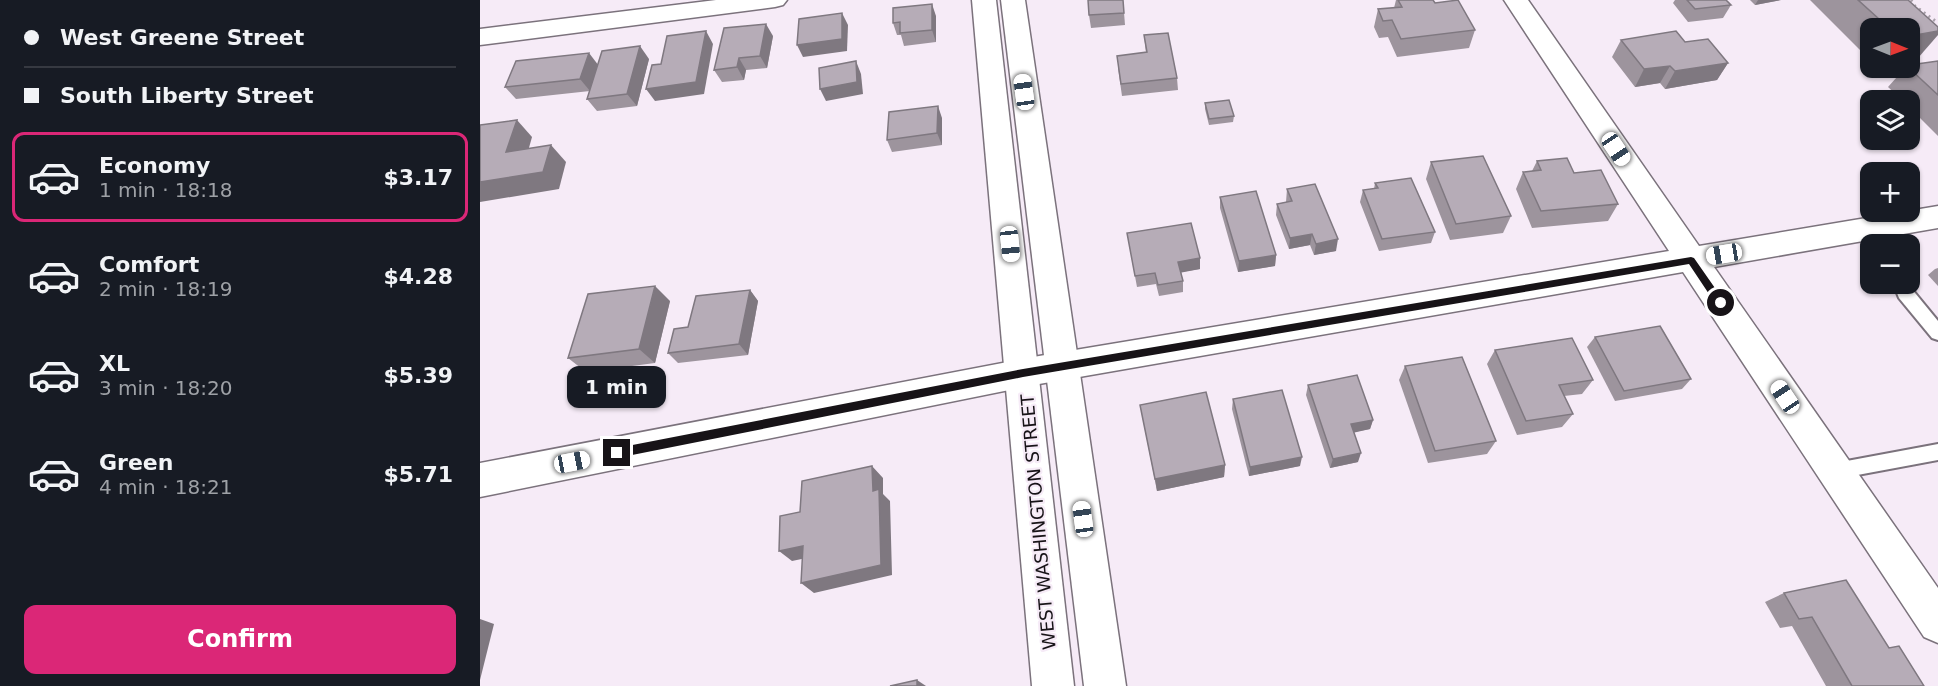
<!DOCTYPE html>
<meta charset="utf-8">
<style>
body{margin:0;font-family:"DejaVu Sans",sans-serif;background:#242831;color:#f1f3f6;height:100vh;display:flex;flex-direction:column;font-size:22px;white-space:nowrap}
*{box-sizing:border-box;margin:0}
p{font-size:20px;color:#9ea1a6}
.icon{flex:none;width:33px;height:33px;fill:none;stroke:currentColor;stroke-width:2;stroke-linecap:round;stroke-linejoin:round}
.map{position:relative;flex:1;overflow:hidden}
.panel{display:flex;flex-direction:column;background:#171b24;width:480px}
.panel>*{flex:none}
.guide{display:grid;align-content:center;height:132px;padding:0 24px;background:#171b24}
.needle{width:39px;rotate:91deg}
.buttons{position:absolute;left:1380px;top:18px;display:grid;gap:12px}
.buttons a{display:grid;place-items:center;width:60px;height:60px;border-radius:12px;background:#171b24;box-shadow:0 2px 4px #0004;font-size:30px}
.end{position:absolute;width:27px;height:27px;margin:-14px;border:8px solid #171317;background:#fff;box-shadow:0 0 0 3px #fff}
.from{border-radius:50%}
.bubble{position:absolute;height:42px;border-radius:12px;background:#171b24;box-shadow:0 2px 4px #0004;font-size:20px;font-weight:700;line-height:42px;text-align:center}
.car{position:absolute;width:18px;height:36px;margin:-18px -9px;border-radius:8px;box-shadow:0 0 4px 2px #0007;background:linear-gradient(#fff 24%,#345 0 40%,#fff 0 76%,#345 0 86%,#fff 0)}
.guide b{display:flex;align-items:center;gap:21px;height:57px;font-size:22px}
.guide b+b{border-top:2px solid #363941}
.guide i{width:15px;height:15px;background:#f1f3f6}
ul{padding:0;list-style:none}
li{display:flex;align-items:center;gap:18px;height:90px;margin:0 12px 9px;padding:0 12px;border:3px solid transparent;border-radius:12px}
li div{flex:1}
li b{display:block;font-size:22px}
li em{font-style:normal;font-weight:700}
li.active{border-color:#db2777}
li>.icon{width:54px;height:54px;stroke-width:1.5}
.button{display:flex;gap:12px;margin-top:auto;padding:12px 24px}
.button a{flex:1;height:69px;border-radius:12px;background:#db2777;color:#fff;font-size:24px;font-weight:700;line-height:69px;text-align:center}
main{display:flex;flex:1;min-height:0}
.map>svg:first-child{display:block}
.lines{fill:none;stroke-linecap:round;stroke-linejoin:round}
.service-casing{stroke:#7b727c;stroke-width:4}
.minor-casing{stroke:#7b727c;stroke-width:3}
.tertiary-casing{stroke:#7b727c;stroke-width:3}
.primary-casing{stroke:#7b727c;stroke-width:3}
.path{stroke:#a9a0aa;stroke-width:3;stroke-dasharray:2 4;stroke-linecap:butt}
.service{fill:#fff;fill-rule:evenodd}
.minor{fill:#fff;fill-rule:evenodd}
.tertiary{fill:#fff;fill-rule:evenodd}
.primary{fill:#fff;fill-rule:evenodd}
.wall{fill:#9d949d}
.shaded-wall{fill:#7f7880}
.building{fill:#b6acb7;stroke:#7f7880;stroke-width:1.5}
.route{fill:#171317}
.labels{text-anchor:middle;dominant-baseline:central;stroke-width:4.5;stroke-linejoin:round;paint-order:stroke}
.street-label{font-size:18px;fill:#171317;stroke:#f6ebf7}
</style>
<main>
<section class="panel">
<div class="guide">
<b><i class="from"></i>West Greene Street</b>
<b><i></i>South Liberty Street</b>
</div>
<ul>
<li class="active"><svg class="icon" aria-label="car" viewBox="0 0 24 24"><path d="M5 17H2v-5l4-1 3-4h7l3 4 3 1v5h-3M9 17h6M6 11h13"/><circle cx="7" cy="17" r="2"/><circle cx="17" cy="17" r="2"/></svg><div><b>Economy</b><p>1 min · 18:18</p></div><em>$3.17</em></li>
<li><svg class="icon" aria-label="car" viewBox="0 0 24 24"><path d="M5 17H2v-5l4-1 3-4h7l3 4 3 1v5h-3M9 17h6M6 11h13"/><circle cx="7" cy="17" r="2"/><circle cx="17" cy="17" r="2"/></svg><div><b>Comfort</b><p>2 min · 18:19</p></div><em>$4.28</em></li>
<li><svg class="icon" aria-label="car" viewBox="0 0 24 24"><path d="M5 17H2v-5l4-1 3-4h7l3 4 3 1v5h-3M9 17h6M6 11h13"/><circle cx="7" cy="17" r="2"/><circle cx="17" cy="17" r="2"/></svg><div><b>XL</b><p>3 min · 18:20</p></div><em>$5.39</em></li>
<li><svg class="icon" aria-label="car" viewBox="0 0 24 24"><path d="M5 17H2v-5l4-1 3-4h7l3 4 3 1v5h-3M9 17h6M6 11h13"/><circle cx="7" cy="17" r="2"/><circle cx="17" cy="17" r="2"/></svg><div><b>Green</b><p>4 min · 18:21</p></div><em>$5.71</em></li>
</ul>
<div class="button"><a>Confirm</a></div>
</section>
<div class="map">
<svg width="1458" height="686" viewBox="0 0 1458 686">
<rect width="100%" height="100%" fill="#f6ebf7"/>
<g class="lines">
<defs>
<g id="service">
<path d="M 1425,287 L 1431,288 L 1458,321 L 1458,340 L 1452,338 L 1419,298 L 1417,293 L 1419,288 Z"/>
<path d="M 1458,444 L 1458,460 L 1356,479 L 1350,477 L 1347,471 L 1350,465 L 1356,463 Z"/>
</g>
<path id="minor" d="M 1024,0 L 1048,0 L 1219,246 L 1458,206 L 1458,228 L 1234,267 L 1458,588 L 1458,643 L 1444,637 L 1203,272 L 559,384 L 0,497 L 0,463 L 559,356 L 1189,251 Z"/>
<g id="tertiary">
<path d="M 492,0 L 516,0 L 594,686 L 552,686 Z"/>
<path d="M 521,0 L 545,0 L 646,686 L 604,686 Z"/>
</g>
<path id="primary" d="M 236,0 L 307,0 L 303,5 L 295,7 L 0,45 L 0,29 Z"/>
</defs>
<!-- service casing -->
<use href="#service" class="service-casing"/>
<!-- minor casing -->
<use href="#minor" class="minor-casing"/>
<!-- tertiary casing -->
<use href="#tertiary" class="tertiary-casing"/>
<!-- primary casing -->
<use href="#primary" class="primary-casing"/>
<!-- path -->
<path class="path" d="M 1431,0 L 1435,6 L 1458,23"/>
<!-- service -->
<use href="#service" class="service"/>
<!-- minor -->
<use href="#minor" class="minor"/>
<!-- tertiary -->
<use href="#tertiary" class="tertiary"/>
<!-- primary -->
<use href="#primary" class="primary"/>
</g>
<!-- wall -->
<g class="wall">
<path d="M 643,0 L 645,25 L 611,28 L 609,15 Z"/>
<path d="M 916,0 L 953,0 L 955,3 L 995,30 L 989,48 L 917,57 L 908,37 L 899,38 L 894,27 L 898,9 L 914,8 Z"/>
<path d="M 1195,0 L 1246,0 L 1251,5 L 1243,18 L 1208,22 L 1193,3 Z"/>
<path d="M 1270,0 L 1301,0 L 1275,5 Z"/>
<path d="M 1330,0 L 1428,0 L 1438,58 L 1430,60 L 1430,28 L 1390,28 L 1390,60 Z"/>
<path d="M 456,16 L 456,42 L 424,46 L 421,35 L 417,35 L 413,23 Z"/>
<path d="M 664,35 L 697,78 L 698,90 L 642,96 L 638,68 L 666,53 Z"/>
<path d="M 293,36 L 287,68 L 266,70 L 264,80 L 242,82 L 234,70 Z"/>
<path d="M 1141,40 L 1205,42 L 1248,63 L 1237,80 L 1185,89 L 1180,83 L 1155,87 L 1132,57 Z"/>
<path d="M 169,59 L 157,106 L 117,111 L 107,99 L 110,91 L 36,99 L 25,87 L 118,65 Z"/>
<path d="M 1458,61 L 1458,136 L 1430,108 L 1430,100 L 1422,100 L 1408,87 L 1425,68 L 1430,68 Z"/>
<path d="M 725,103 L 754,116 L 753,122 L 729,125 L 725,109 Z"/>
<path d="M 462,118 L 462,145 L 412,152 L 407,140 Z"/>
<path d="M 1057,161 L 1094,173 L 1138,204 L 1128,221 L 1052,228 L 1036,189 L 1043,172 L 1052,171 Z"/>
<path d="M 951,162 L 1031,216 L 1023,233 L 970,240 L 946,179 Z"/>
<path d="M 895,183 L 955,232 L 951,243 L 899,251 L 880,202 L 883,190 L 894,189 Z"/>
<path d="M 807,189 L 856,251 L 834,255 L 830,245 L 809,249 L 796,215 L 797,204 L 806,202 Z"/>
<path d="M 740,197 L 796,255 L 795,266 L 758,272 L 740,208 Z"/>
<path d="M 647,233 L 720,258 L 720,269 L 701,272 L 703,281 L 703,292 L 679,296 L 676,284 L 657,287 Z"/>
<path d="M 1458,268 L 1458,286 L 1448,275 L 1455,269 Z"/>
<path d="M 270,290 L 278,301 L 268,355 L 198,363 L 188,353 L 208,327 Z"/>
<path d="M 190,301 L 175,363 L 106,372 L 88,358 Z"/>
<path d="M 1115,337 L 1211,379 L 1202,389 L 1135,401 L 1107,347 Z"/>
<path d="M 1015,350 L 1113,380 L 1102,394 L 1084,396 L 1093,414 L 1082,427 L 1037,435 L 1007,364 Z"/>
<path d="M 925,366 L 1016,441 L 1007,454 L 948,463 L 919,380 Z"/>
<path d="M 828,385 L 893,420 L 890,429 L 874,432 L 878,462 L 850,468 L 826,395 Z"/>
<path d="M 753,399 L 820,466 L 769,476 L 752,409 Z"/>
<path d="M 660,405 L 745,465 L 744,477 L 677,491 Z"/>
<path d="M 1304,593 L 1409,648 L 1444,686 L 1346,686 L 1312,626 L 1300,628 L 1285,602 Z"/>
</g>
<!-- shaded-wall -->
<g class="shaded-wall">
<path d="M 1278,0 L 1301,0 L 1275,5 Z"/>
<path d="M 452,4 L 456,16 L 456,42 L 452,30 Z"/>
<path d="M 362,13 L 368,25 L 367,51 L 323,57 L 317,45 Z"/>
<path d="M 286,24 L 293,36 L 287,68 L 280,56 Z"/>
<path d="M 226,31 L 233,44 L 224,94 L 175,101 L 166,89 Z"/>
<path d="M 1458,31 L 1458,35 L 1438,58 L 1430,60 L 1430,36 Z"/>
<path d="M 160,46 L 169,59 L 157,106 L 147,94 Z"/>
<path d="M 109,53 L 119,66 L 110,91 L 100,79 Z"/>
<path d="M 259,58 L 266,70 L 264,80 L 257,67 Z"/>
<path d="M 376,61 L 381,74 L 383,94 L 346,101 L 340,89 Z"/>
<path d="M 1248,63 L 1237,80 L 1185,89 L 1195,71 Z"/>
<path d="M 1190,66 L 1180,83 L 1155,87 L 1164,69 Z"/>
<path d="M 458,106 L 462,118 L 462,145 L 457,133 Z"/>
<path d="M 37,120 L 52,137 L 43,169 L 26,152 Z"/>
<path d="M 71,145 L 86,162 L 79,189 L 0,202 L 0,182 Z"/>
<path d="M 832,234 L 830,245 L 809,249 L 810,238 Z"/>
<path d="M 858,239 L 856,251 L 834,255 L 836,244 Z"/>
<path d="M 796,255 L 795,266 L 758,272 L 759,261 Z"/>
<path d="M 720,258 L 720,269 L 699,273 L 698,262 Z"/>
<path d="M 175,286 L 190,301 L 175,363 L 159,349 Z"/>
<path d="M 270,290 L 278,301 L 268,355 L 259,344 Z"/>
<path d="M 893,420 L 890,429 L 868,434 L 871,424 Z"/>
<path d="M 881,453 L 878,462 L 850,468 L 853,459 Z"/>
<path d="M 822,457 L 820,466 L 769,476 L 770,467 Z"/>
<path d="M 745,465 L 744,477 L 677,491 L 675,479 Z"/>
<path d="M 392,466 L 403,478 L 403,494 L 410,501 L 412,575 L 334,593 L 321,583 L 393,491 Z"/>
<path d="M 323,546 L 336,556 L 312,561 L 299,551 Z"/>
<path d="M 0,619 L 14,624 L 0,680 Z"/>
<path d="M 437,680 L 446,686 L 437,686 Z"/>
</g>
<!-- building -->
<g class="building">
<path d="M 608,0 L 643,0 L 644,13 L 609,15 Z"/>
<path d="M 918,0 L 953,0 L 955,3 L 978,0 L 995,30 L 921,39 L 912,20 L 903,21 L 898,9 L 922,7 Z"/>
<path d="M 1207,0 L 1246,0 L 1251,5 L 1215,9 Z"/>
<path d="M 1378,0 L 1428,0 L 1458,27 L 1458,31 L 1430,36 L 1430,28 L 1409,28 Z"/>
<path d="M 452,4 L 452,30 L 420,33 L 420,22 L 413,23 L 413,8 Z"/>
<path d="M 362,13 L 362,39 L 317,45 L 319,19 Z"/>
<path d="M 286,24 L 280,56 L 259,58 L 257,67 L 234,70 L 244,28 Z"/>
<path d="M 226,31 L 216,82 L 166,89 L 172,65 L 181,64 L 187,36 Z"/>
<path d="M 1196,31 L 1205,42 L 1228,39 L 1248,63 L 1195,71 L 1190,66 L 1164,69 L 1141,40 Z"/>
<path d="M 688,33 L 697,78 L 641,84 L 637,56 L 667,52 L 664,35 Z"/>
<path d="M 160,46 L 147,94 L 107,99 L 122,51 Z"/>
<path d="M 109,53 L 100,79 L 25,87 L 36,61 Z"/>
<path d="M 376,61 L 377,82 L 340,89 L 339,68 Z"/>
<path d="M 1458,61 L 1458,95 L 1429,68 L 1430,65 Z"/>
<path d="M 749,100 L 754,116 L 729,119 L 725,103 Z"/>
<path d="M 458,106 L 457,133 L 407,140 L 409,112 Z"/>
<path d="M 37,120 L 26,152 L 71,145 L 63,172 L 0,182 L 0,125 Z"/>
<path d="M 1003,156 L 1031,216 L 976,224 L 951,162 Z"/>
<path d="M 1087,158 L 1094,173 L 1121,170 L 1138,204 L 1061,211 L 1043,172 L 1061,170 L 1057,161 Z"/>
<path d="M 931,178 L 955,232 L 902,239 L 883,190 L 898,188 L 895,183 Z"/>
<path d="M 835,184 L 858,239 L 836,244 L 832,234 L 810,238 L 797,204 L 812,201 L 807,189 Z"/>
<path d="M 776,191 L 796,255 L 759,261 L 740,197 Z"/>
<path d="M 711,223 L 720,258 L 698,262 L 703,281 L 678,285 L 675,273 L 655,276 L 647,233 Z"/>
<path d="M 175,286 L 159,349 L 88,358 L 108,294 Z"/>
<path d="M 270,290 L 259,344 L 188,353 L 194,329 L 208,327 L 216,296 Z"/>
<path d="M 1180,326 L 1211,379 L 1144,391 L 1115,337 Z"/>
<path d="M 1092,338 L 1113,380 L 1079,385 L 1093,414 L 1046,421 L 1015,350 Z"/>
<path d="M 982,357 L 1016,441 L 955,451 L 925,366 Z"/>
<path d="M 877,375 L 893,420 L 871,424 L 881,453 L 853,459 L 828,385 Z"/>
<path d="M 802,390 L 822,457 L 770,467 L 753,399 Z"/>
<path d="M 726,392 L 745,465 L 675,479 L 660,405 Z"/>
<path d="M 392,466 L 393,491 L 399,489 L 401,565 L 321,583 L 323,546 L 299,551 L 300,516 L 320,512 L 322,481 Z"/>
<path d="M 1366,580 L 1409,648 L 1419,646 L 1444,686 L 1372,686 L 1332,617 L 1319,619 L 1304,593 Z"/>
<path d="M 437,680 L 437,686 L 410,686 Z"/>
</g>
<!-- route -->
<path class="route" d="M 1211,257 L 1214,258 L 1244,301 L 1244,306 L 1237,306 L 1209,264 L 543,377 L 137,458 L 132,453 L 137,448 L 543,369 Z"/>
<g class="labels">
<!-- street labels -->
<g class="street-label">
<text transform="translate(558 522) rotate(-95)">WEST WASHINGTON STREET</text>
</g>
</g>
</svg>
<div class="buttons">
<a><svg class="needle" viewBox="-14 -14 28 28"><path d="M0-13l5 13h-10z" fill="#e53935"/><path d="M0 13l5-13h-10z" fill="#9ea1a6"/></svg></a>
<a><svg class="icon" aria-label="layers" viewBox="0 0 24 24"><path d="M12 4l9 5-9 5-9-5zM3 14l9 5 9-5"/></svg></a>
<a>+</a>
<a>−</a>
</div>
<i class="end from" style="left:1241px;top:303px"></i>
<i class="end" style="left:137px;top:453px"></i>
<div class="bubble" style="left:87px;top:366px;width:99px">1 min</div>
<i class="car" style="left:544px;top:92px;rotate:352deg"></i>
<i class="car" style="left:1136px;top:149px;rotate:146deg"></i>
<i class="car" style="left:530px;top:244px;rotate:174deg"></i>
<i class="car" style="left:1244px;top:254px;rotate:260deg"></i>
<i class="car" style="left:1305px;top:397px;rotate:326deg"></i>
<i class="car" style="left:92px;top:462px;rotate:79deg"></i>
<i class="car" style="left:603px;top:519px;rotate:352deg"></i>
</div>
</main>
